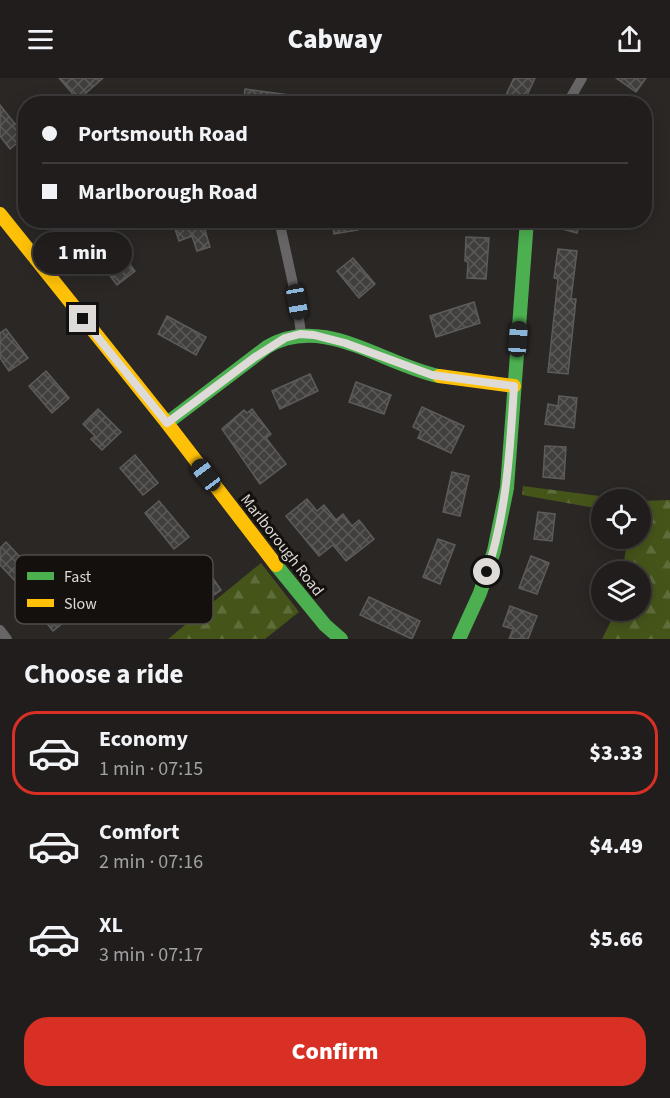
<!DOCTYPE html>
<meta charset="utf-8">
<style>
body{margin:0;font-family:"Source Sans 3",sans-serif;background:#2d2a29;color:#f1f3f6;height:100vh;display:flex;flex-direction:column;font-size:22px;white-space:nowrap}
*{box-sizing:border-box;margin:0}
p{font-size:20px;color:#a2a2a3}
.icon{flex:none;width:33px;height:33px;fill:none;stroke:currentColor;stroke-width:2;stroke-linecap:round;stroke-linejoin:round}
.map{position:relative;height:561px;overflow:hidden}
.drawer{display:flex;flex-direction:column;background:#201d1c;flex:1}
.drawer>*{flex:none}
.guide{position:absolute;left:18px;top:18px;width:634px;height:132px;border-radius:24px;box-shadow:0 3px 15px #0003,0 0 0 2px #3d3b3b;display:grid;align-content:center;height:132px;padding:0 24px;background:#201d1c}
.fabs{position:absolute;left:591px;top:411px;display:grid;gap:12px}
.fabs a{display:grid;place-items:center;width:60px;height:60px;border-radius:50%;background:#201d1c;box-shadow:0 3px 15px #0003,0 0 0 2px #3d3b3b;font-size:30px}
.end{position:absolute;width:27px;height:27px;margin:-14px;border:8px solid #dedad7;background:#111;box-shadow:0 0 0 3px #111}
.from{border-radius:50%}
.bubble{position:absolute;height:42px;border-radius:21px;background:#201d1c;box-shadow:0 3px 15px #0003,0 0 0 2px #3d3b3b;font-size:20px;font-weight:800;line-height:42px;text-align:center}
.car{position:absolute;width:18px;height:36px;margin:-18px -9px;border-radius:8px;box-shadow:0 0 4px 2px #0007;background:linear-gradient(#222 24%,#8ab4d8 0 40%,#222 0 76%,#8ab4d8 0 86%,#222 0)}
.guide b{display:flex;align-items:center;gap:21px;height:57px;font-size:22px}
.guide b+b{border-top:2px solid #3d3b3b}
.guide i{width:15px;height:15px;background:#f1f3f6}
ul{padding:0;list-style:none}
li{display:flex;align-items:center;gap:18px;height:84px;margin:0 12px 9px;padding:0 12px;border:3px solid transparent;border-radius:24px}
li div{flex:1}
li b{display:block;font-size:22px}
li em{font-style:normal;font-weight:800}
li.current{border-color:#d93025}
li>.icon{width:54px;height:54px;stroke-width:1.5}
h2{padding:0 24px;font-size:27px;line-height:72px}
.action{display:flex;gap:12px;margin-top:auto;padding:12px 24px}
.action a{flex:1;height:69px;border-radius:24px;background:#d93025;color:#fff;font-size:24px;font-weight:800;line-height:69px;text-align:center}
header{display:flex;justify-content:space-between;align-items:center;height:78px;padding:0 24px;background:#201d1c;font-size:27px;font-weight:800}
.map>svg:first-child{display:block}
.forest{fill:url(#forest-firs)}
.building{fill:url(#building-cross-hatch);stroke:#5e5b5b;stroke-width:1.5}
.lines{fill:none;stroke-linecap:round;stroke-linejoin:round}
.street{stroke:#676565;stroke-width:10}
.fast{stroke:#4caf50;stroke-width:14}
.slow{stroke:#ffc107;stroke-width:14}
.route{stroke:#dedad7;stroke-width:8}
.labels{text-anchor:middle;dominant-baseline:central;stroke-width:6;stroke-linejoin:round;paint-order:stroke}
.street-label{font-size:16px;fill:#dedad7;stroke:#13100e}
.key{fill:#13100e;stroke:#504d4a;stroke-width:1.5}
.key-label{font-size:16px;fill:#dedad7}
</style>
<header><svg class="icon" aria-label="menu" viewBox="0 0 24 24"><path d="M4 6h16M4 12h16M4 18h16"/></svg>Cabway<svg class="icon" aria-label="share" viewBox="0 0 24 24"><path d="M12 15V3M7 8l5-5 5 5M5 13v7h14v-7"/></svg></header>
<div class="map">
<svg width="670" height="561" viewBox="0 0 670 561">
<defs>
<pattern id="forest-firs" width="22" height="20" patternUnits="userSpaceOnUse" patternTransform="scale(1.5)"><rect width="22" height="20" fill="#45551a"/><path d="M5 1l3.5 6h-7zM16 11l3.5 6h-7z" fill="#5f6d3b"/></pattern>
<pattern id="building-cross-hatch" width="8" height="8" patternUnits="userSpaceOnUse" patternTransform="scale(1.5)"><rect width="8" height="8" fill="#413e3e"/><path d="M0 0l8 8M0 8l8-8" fill="none" stroke="#5c5959"/></pattern>
</defs>
<rect width="100%" height="100%" fill="#2a2725"/>
<!-- forest -->
<g class="forest">
<path d="M 523,408 L 622,421 L 602,422 L 601,431 L 522,417 Z"/>
<path d="M 670,422 L 670,561 L 602,561 L 616,533 L 640,532 L 640,494 L 623,493 L 627,461 L 640,460 L 641,423 Z"/>
<path d="M 261,485 L 299,534 L 265,561 L 168,561 Z"/>
</g>
<!-- building -->
<g class="building">
<path d="M 59,0 L 103,0 L 78,22 Z"/>
<path d="M 514,0 L 535,0 L 523,26 L 506,26 L 508,20 L 505,19 Z"/>
<path d="M 616,0 L 646,0 L 636,14 Z"/>
<path d="M 245,11 L 304,19 L 304,26 L 243,26 Z"/>
<path d="M 0,27 L 15,46 L 19,43 L 26,51 L 26,58 L 10,71 L 0,58 Z"/>
<path d="M 172,142 L 202,142 L 210,169 L 197,173 L 192,158 L 179,163 Z"/>
<path d="M 332,142 L 356,142 L 358,152 L 334,156 Z"/>
<path d="M 544,142 L 580,142 L 577,155 L 544,146 Z"/>
<path d="M 466,159 L 489,160 L 486,201 L 467,200 L 468,184 L 465,183 Z"/>
<path d="M 112,163 L 135,193 L 117,207 L 94,177 Z"/>
<path d="M 558,171 L 577,173 L 571,221 L 576,221 L 568,296 L 548,294 L 558,201 L 554,200 Z"/>
<path d="M 353,180 L 375,206 L 359,220 L 337,193 Z"/>
<path d="M 474,224 L 480,245 L 436,259 L 430,238 Z"/>
<path d="M 167,238 L 206,259 L 196,277 L 158,256 Z"/>
<path d="M 6,251 L 28,280 L 9,293 L 0,280 L 0,255 Z"/>
<path d="M 46,293 L 69,320 L 52,335 L 29,308 Z"/>
<path d="M 310,296 L 318,313 L 280,331 L 272,313 Z"/>
<path d="M 356,304 L 391,317 L 384,336 L 349,324 Z"/>
<path d="M 559,318 L 577,320 L 574,350 L 545,346 L 548,326 L 558,328 Z"/>
<path d="M 422,329 L 464,348 L 451,375 L 418,360 L 421,353 L 413,349 Z"/>
<path d="M 98,331 L 121,354 L 102,372 L 91,361 L 95,358 L 83,346 Z"/>
<path d="M 252,331 L 271,356 L 266,360 L 286,386 L 260,406 L 222,351 L 244,332 L 247,335 Z"/>
<path d="M 545,368 L 566,369 L 564,401 L 543,399 Z"/>
<path d="M 135,377 L 158,405 L 143,417 L 120,390 Z"/>
<path d="M 452,394 L 469,398 L 460,438 L 443,434 Z"/>
<path d="M 307,421 L 317,433 L 324,427 L 336,442 L 343,436 L 352,448 L 359,442 L 374,461 L 346,483 L 333,467 L 319,478 L 286,438 Z"/>
<path d="M 159,423 L 189,459 L 174,471 L 145,435 Z"/>
<path d="M 538,434 L 555,436 L 552,463 L 534,461 Z"/>
<path d="M 438,461 L 455,467 L 440,506 L 423,499 Z"/>
<path d="M 6,464 L 33,493 L 18,506 L 0,487 L 0,470 Z"/>
<path d="M 531,478 L 549,485 L 537,516 L 519,510 Z"/>
<path d="M 203,486 L 221,512 L 204,524 L 185,499 Z"/>
<path d="M 45,510 L 69,540 L 53,553 L 29,523 Z"/>
<path d="M 369,519 L 420,543 L 412,561 L 360,537 Z"/>
<path d="M 510,528 L 537,538 L 528,561 L 509,561 L 513,551 L 503,548 Z"/>
</g>
<g class="lines">
<!-- street -->
<g class="street">
<path d="M 567,26 L 582,0"/>
<path d="M 279,142 L 297,224 L 301,256"/>
<path d="M 0,552 L 7,561"/>
</g>
<!-- fast -->
<g class="fast">
<path d="M 167,345 L 267,269 C 322,235 384,287 439,298"/>
<path d="M 276,487 L 325,547 L 341,561"/>
<path d="M 459,561 L 480,515 L 494,473 L 507,410 L 527,142"/>
</g>
<!-- slow -->
<g class="slow">
<path d="M 0,136 L 167,345 L 276,487"/>
<path d="M 439,298 L 514,308"/>
</g>
</g>
<g class="lines">
<!-- route -->
<path class="route" d="M 83,241 L 167,345 L 255,279 L 285,260 L 300,256 L 314,257 L 345,265 L 432,297 L 514,308 C 510,372 507,433 487,494"/>
</g>
<g class="labels">
<!-- street labels -->
<g class="street-label">
<text transform="translate(282 467) rotate(52)">Marlborough Road</text>
</g>
</g>
<!-- legend -->
<rect x="15" y="477" width="198" height="69" rx="9" class="key"/>
<rect x="27" y="494" width="27" height="8" fill="#4caf50"/>
<rect x="27" y="521" width="27" height="8" fill="#ffc107"/>
<g class="key-label">
<text x="64" y="504">Fast</text>
<text x="64" y="531">Slow</text>
</g>
</svg>
<div class="fabs">
<a><svg class="icon" aria-label="locate" viewBox="0 0 24 24"><circle cx="12" cy="12" r="6"/><path d="M12 2v4M12 18v4M2 12h4M18 12h4"/></svg></a>
<a><svg class="icon" aria-label="layers" viewBox="0 0 24 24"><path d="M12 4l9 5-9 5-9-5zM3 14l9 5 9-5"/></svg></a>
</div>
<i class="end from" style="left:487px;top:494px"></i>
<i class="end" style="left:83px;top:241px"></i>
<div class="bubble" style="left:33px;top:154px;width:99px">1 min</div>
<i class="car" style="left:297px;top:224px;rotate:170deg"></i>
<i class="car" style="left:518px;top:261px;rotate:4deg"></i>
<i class="car" style="left:206px;top:397px;rotate:323deg"></i>
<div class="guide">
<b><i class="from"></i>Portsmouth Road</b>
<b><i></i>Marlborough Road</b>
</div>
</div>
<section class="drawer">
<h2>Choose a ride</h2>
<ul>
<li class="current"><svg class="icon" aria-label="car" viewBox="0 0 24 24"><path d="M5 17H2v-5l4-1 3-4h7l3 4 3 1v5h-3M9 17h6M6 11h13"/><circle cx="7" cy="17" r="2"/><circle cx="17" cy="17" r="2"/></svg><div><b>Economy</b><p>1 min · 07:15</p></div><em>$3.33</em></li>
<li><svg class="icon" aria-label="car" viewBox="0 0 24 24"><path d="M5 17H2v-5l4-1 3-4h7l3 4 3 1v5h-3M9 17h6M6 11h13"/><circle cx="7" cy="17" r="2"/><circle cx="17" cy="17" r="2"/></svg><div><b>Comfort</b><p>2 min · 07:16</p></div><em>$4.49</em></li>
<li><svg class="icon" aria-label="car" viewBox="0 0 24 24"><path d="M5 17H2v-5l4-1 3-4h7l3 4 3 1v5h-3M9 17h6M6 11h13"/><circle cx="7" cy="17" r="2"/><circle cx="17" cy="17" r="2"/></svg><div><b>XL</b><p>3 min · 07:17</p></div><em>$5.66</em></li>
</ul>
<div class="action"><a>Confirm</a></div>
</section>
